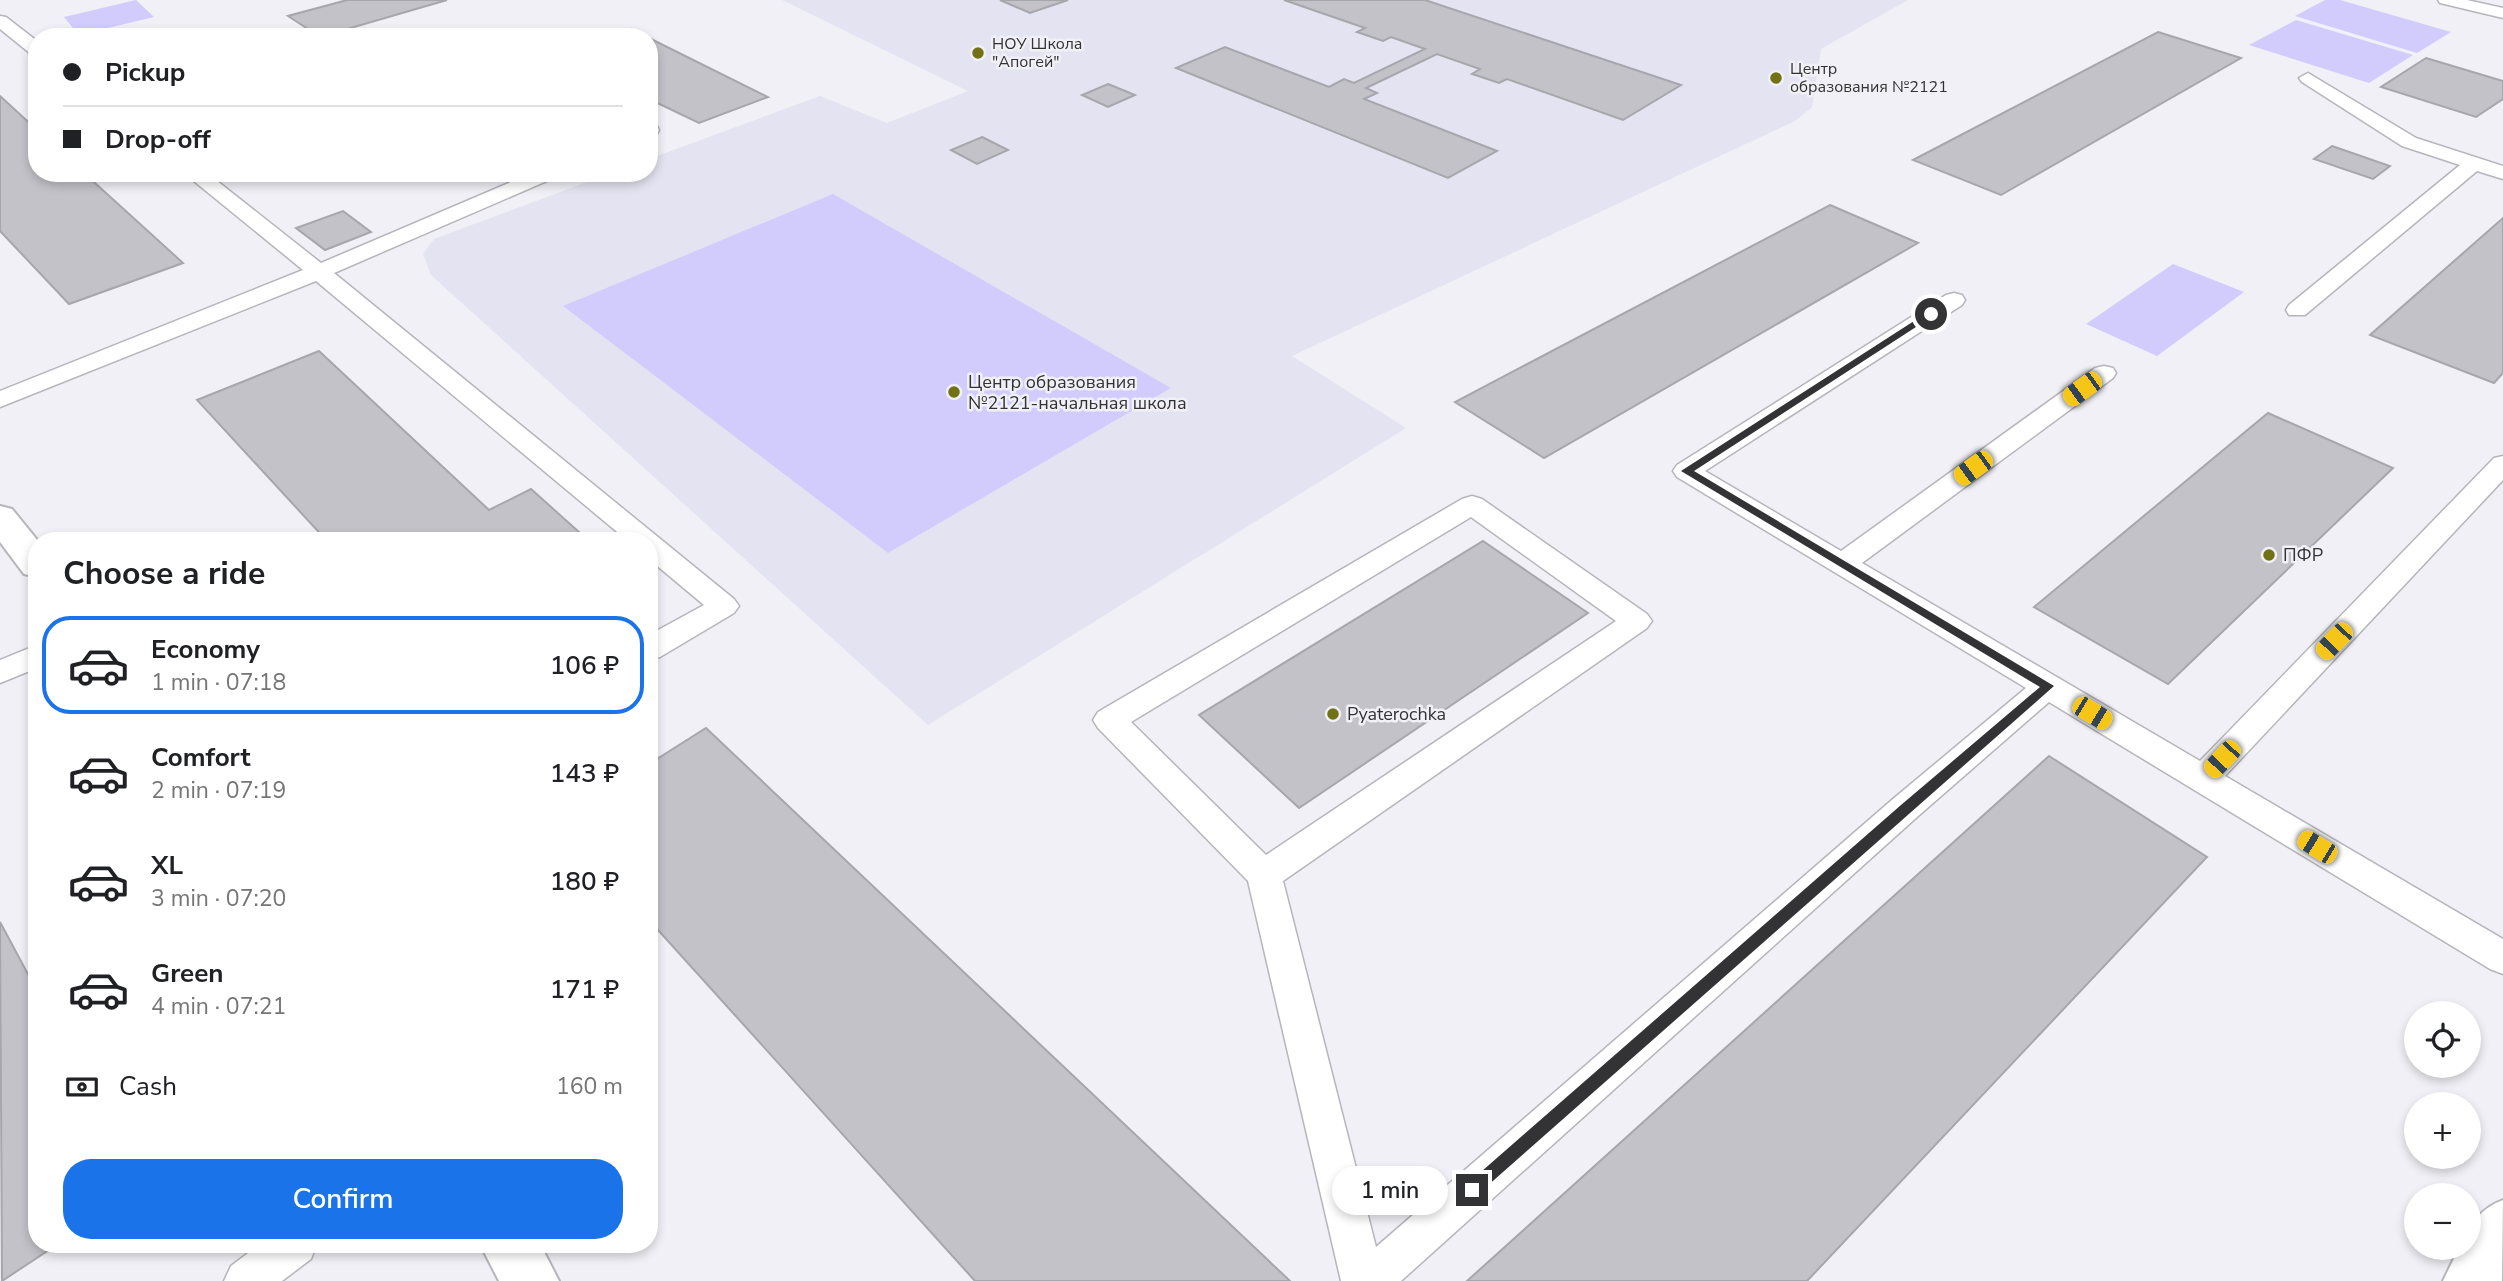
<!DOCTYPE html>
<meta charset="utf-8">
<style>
body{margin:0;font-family:"Nunito Sans",sans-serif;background:#f2f2f2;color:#202124;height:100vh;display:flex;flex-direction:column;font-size:26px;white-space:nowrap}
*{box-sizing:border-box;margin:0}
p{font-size:23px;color:#757577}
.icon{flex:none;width:38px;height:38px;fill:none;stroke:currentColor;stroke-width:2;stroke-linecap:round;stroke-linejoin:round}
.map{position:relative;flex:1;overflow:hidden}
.panel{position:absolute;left:28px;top:532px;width:630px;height:721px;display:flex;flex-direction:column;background:#fff;border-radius:28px;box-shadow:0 4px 10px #0003}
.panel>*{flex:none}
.hud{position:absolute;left:28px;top:28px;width:630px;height:154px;border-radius:28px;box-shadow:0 4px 10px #0003;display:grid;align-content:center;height:154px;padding:0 35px;background:#fff}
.fabs{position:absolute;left:2404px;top:1001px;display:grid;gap:14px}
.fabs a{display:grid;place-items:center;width:77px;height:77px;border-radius:50%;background:#fff;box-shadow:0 4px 10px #0003;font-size:35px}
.end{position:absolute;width:32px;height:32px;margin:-16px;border:9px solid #333335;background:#fff;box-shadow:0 0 0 4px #fff}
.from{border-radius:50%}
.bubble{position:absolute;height:49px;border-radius:24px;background:#fff;box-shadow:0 4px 10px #0003;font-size:23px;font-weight:600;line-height:49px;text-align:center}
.car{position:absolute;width:21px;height:42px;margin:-21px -10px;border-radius:9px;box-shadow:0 0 5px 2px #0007;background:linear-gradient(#f5c518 24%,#345 0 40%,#f5c518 0 76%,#345 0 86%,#f5c518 0)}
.hud b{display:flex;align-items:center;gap:24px;height:66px;font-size:26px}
.hud b+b{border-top:2px solid #e0e0e0}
.hud i{width:18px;height:18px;background:#202124}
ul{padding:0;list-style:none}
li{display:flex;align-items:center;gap:21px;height:98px;margin:0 14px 10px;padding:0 21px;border:4px solid transparent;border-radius:28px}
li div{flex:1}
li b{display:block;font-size:26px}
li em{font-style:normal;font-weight:600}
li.active{border-color:#1a73e8}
li>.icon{width:63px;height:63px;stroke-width:1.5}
h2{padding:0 35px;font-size:32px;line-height:84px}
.pay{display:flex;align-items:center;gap:18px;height:77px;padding:0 35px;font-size:26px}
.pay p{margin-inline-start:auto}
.cta{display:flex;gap:14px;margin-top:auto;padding:14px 35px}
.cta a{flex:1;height:80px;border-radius:28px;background:#1a73e8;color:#fff;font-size:28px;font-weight:600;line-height:80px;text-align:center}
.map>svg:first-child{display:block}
.built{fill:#e4e3f1}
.green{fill:#d1ccfc}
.building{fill:#c3c2c9;stroke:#a6a6ac;stroke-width:2}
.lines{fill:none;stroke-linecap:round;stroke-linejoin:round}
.lane-casing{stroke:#b5b5bb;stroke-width:3}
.secondary-casing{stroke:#b5b5bb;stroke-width:4}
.lane{fill:#fff;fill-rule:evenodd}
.secondary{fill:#fff;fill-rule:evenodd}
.route{fill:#333335}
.poi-dot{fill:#717216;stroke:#f0f0f6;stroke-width:2.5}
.labels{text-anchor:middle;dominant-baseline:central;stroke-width:5;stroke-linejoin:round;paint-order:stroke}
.far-poi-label{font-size:16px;fill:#333335;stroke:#f0f0f6;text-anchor:start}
.poi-label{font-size:18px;fill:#333335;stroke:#f0f0f6;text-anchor:start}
</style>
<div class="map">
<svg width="2503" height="1281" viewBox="0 0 2503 1281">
<rect width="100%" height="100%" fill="#f0f0f6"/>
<!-- built -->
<path class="built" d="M 782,0 L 1908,0 L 1821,49 L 1812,107 L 1795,121 L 1292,356 L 1406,428 L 928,725 L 431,275 L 423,254 L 434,239 L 611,173 L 649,173 L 649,159 L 820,96 L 887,123 L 968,91 Z"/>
<!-- green -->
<g class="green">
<path d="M 136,0 L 154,17 L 79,35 L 64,17 Z"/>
<path d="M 2325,0 L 2340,0 L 2451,32 L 2417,53 L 2295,16 Z"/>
<path d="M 2296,20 L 2413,55 L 2369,83 L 2249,45 Z"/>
<path d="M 833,194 L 1171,388 L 888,553 L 563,306 Z"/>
<path d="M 2173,264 L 2244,292 L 2157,356 L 2086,324 Z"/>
</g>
<!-- building -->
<g class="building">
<path d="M 347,0 L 447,0 L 320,37 L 288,16 Z"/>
<path d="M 1000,0 L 1068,0 L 1030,13 Z"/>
<path d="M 1284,0 L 1425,0 L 1681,85 L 1623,120 L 1507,79 L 1499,83 L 1472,74 L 1480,69 L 1437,54 L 1366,88 L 1377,93 L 1364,99 L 1497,151 L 1448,178 L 1176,68 L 1225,47 L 1329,87 L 1344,79 L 1354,83 L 1425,49 L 1391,37 L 1383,41 L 1357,32 L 1365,28 Z"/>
<path d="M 631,29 L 647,37 L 607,37 Z"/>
<path d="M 2158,32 L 2241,58 L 2001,195 L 1913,160 Z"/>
<path d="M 649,38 L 768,97 L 699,123 L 649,99 Z"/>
<path d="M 2426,58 L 2503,81 L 2503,99 L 2476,117 L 2381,87 Z"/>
<path d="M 1108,84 L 1135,95 L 1108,107 L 1082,95 Z"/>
<path d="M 0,96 L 37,130 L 37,173 L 84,173 L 183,263 L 69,304 L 0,231 Z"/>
<path d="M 982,137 L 1008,150 L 977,164 L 951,150 Z"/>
<path d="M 2332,146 L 2390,166 L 2373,179 L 2314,159 Z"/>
<path d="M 1830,205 L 1918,243 L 1544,458 L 1455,402 Z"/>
<path d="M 343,211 L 371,232 L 325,250 L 296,228 Z"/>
<path d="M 2503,218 L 2503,373 L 2494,383 L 2370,335 Z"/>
<path d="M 319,351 L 489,510 L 531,489 L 589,541 L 327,541 L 197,400 Z"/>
<path d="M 2268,413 L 2393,468 L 2168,684 L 2034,607 Z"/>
<path d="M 1483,541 L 1588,613 L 1299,808 L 1199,715 Z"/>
<path d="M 706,728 L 1290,1281 L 975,1281 L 649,920 L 649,764 Z"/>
<path d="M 2049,756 L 2207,857 L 1807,1281 L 1467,1281 Z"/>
<path d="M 0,922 L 37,991 L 37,1244 L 58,1244 L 2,1281 Z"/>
</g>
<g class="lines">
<defs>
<g id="lane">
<path d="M 2438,0 L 2467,0 L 2503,8 L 2503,18 L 2440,3 Z"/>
<path d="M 0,16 L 6,17 L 37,41 L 37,55 L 31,54 L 0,29 Z"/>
<path d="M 2308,73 L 2416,138 L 2503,166 L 2503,179 L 2477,171 L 2305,315 L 2289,315 L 2286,310 L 2289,305 L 2460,165 L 2402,146 L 2302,82 L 2299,78 Z"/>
<path d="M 649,124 L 657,126 L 659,130 L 657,134 L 649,136 Z"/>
<path d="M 184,173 L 207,173 L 321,263 L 532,173 L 559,173 L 556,177 L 334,273 L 734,599 L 739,606 L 734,613 L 660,657 L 649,660 L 649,635 L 704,605 L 649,559 L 649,541 L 628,541 L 316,281 L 0,407 L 0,391 L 303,270 Z"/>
<path d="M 1954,293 L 1962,295 L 1965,300 L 1962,305 L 1705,471 L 1841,551 L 2095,368 L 2104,366 L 2113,368 L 2116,373 L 2113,378 L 1862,563 L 2200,761 L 2494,458 L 2503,456 L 2503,480 L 2225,776 L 2503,939 L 2503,974 L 2490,969 L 2049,702 L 1917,817 L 1401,1281 L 1341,1281 L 1248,881 L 1098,728 L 1093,720 L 1098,712 L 1462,499 L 1472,496 L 1482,499 L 1647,614 L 1652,621 L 1647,628 L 1283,881 L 1376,1247 L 1893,799 L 2026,688 L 1677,477 L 1673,471 L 1677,465 L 1946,295 ZM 1471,517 L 1616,621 L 1266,855 L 1131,722 Z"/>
<path d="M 37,645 L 37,668 L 0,683 L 0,660 Z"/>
<path d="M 260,1244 L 317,1244 L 311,1259 L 282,1281 L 224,1281 L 231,1266 Z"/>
</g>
<g id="secondary">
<path d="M 0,506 L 12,509 L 38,541 L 37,577 L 24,574 L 0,542 Z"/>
<path d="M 2503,1200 L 2502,1281 L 2443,1281 L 2459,1248 L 2469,1248 C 2469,1223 2480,1209 2503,1200 Z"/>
<path d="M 480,1244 L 540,1244 L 559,1281 L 499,1281 Z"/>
</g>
</defs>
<!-- lane casing -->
<use href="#lane" class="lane-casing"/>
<!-- secondary casing -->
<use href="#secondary" class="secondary-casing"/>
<!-- lane -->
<use href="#lane" class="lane"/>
<!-- secondary -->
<use href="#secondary" class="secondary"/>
</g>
<!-- route -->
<path class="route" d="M 1928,312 L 1936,314 L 1694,471 L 2054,686 L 1477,1195 L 1472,1198 L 1466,1195 L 1464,1190 L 1466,1185 L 1901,805 L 2040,687 L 1681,471 Z"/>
<!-- markers -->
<g class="poi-dot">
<circle cx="978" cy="53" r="7"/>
<circle cx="1776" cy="78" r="7"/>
<circle cx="954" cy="392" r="7"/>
<circle cx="2269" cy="555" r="7"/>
<circle cx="1333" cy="714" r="7"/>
</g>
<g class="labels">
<!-- far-poi labels -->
<g class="far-poi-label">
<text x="992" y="44">НОУ Школа<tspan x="992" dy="18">"Апогей"</tspan></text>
<text x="1790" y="69">Центр<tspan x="1790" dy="18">образования №2121</tspan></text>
</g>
<!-- poi labels -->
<g class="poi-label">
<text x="968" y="382">Центр образования<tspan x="968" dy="21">№2121-начальная школа</tspan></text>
<text x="2283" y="555">ПФР</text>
<text x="1347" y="714">Pyaterochka</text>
</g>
</g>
</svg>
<div class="fabs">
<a><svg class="icon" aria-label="locate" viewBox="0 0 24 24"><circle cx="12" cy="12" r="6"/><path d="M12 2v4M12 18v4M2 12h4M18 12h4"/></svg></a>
<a>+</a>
<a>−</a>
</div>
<i class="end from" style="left:1931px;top:314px"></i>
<i class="end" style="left:1472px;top:1190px"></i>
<div class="bubble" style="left:1332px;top:1166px;width:116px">1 min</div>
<i class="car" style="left:2082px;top:389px;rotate:234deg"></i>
<i class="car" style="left:1973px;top:468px;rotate:234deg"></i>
<i class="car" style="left:2334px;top:641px;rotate:224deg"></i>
<i class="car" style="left:2092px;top:713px;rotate:121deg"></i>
<i class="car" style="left:2222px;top:759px;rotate:223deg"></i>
<i class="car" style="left:2317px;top:847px;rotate:301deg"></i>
<div class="hud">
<b><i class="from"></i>Pickup</b>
<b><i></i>Drop-off</b>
</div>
<section class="panel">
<h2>Choose a ride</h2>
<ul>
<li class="active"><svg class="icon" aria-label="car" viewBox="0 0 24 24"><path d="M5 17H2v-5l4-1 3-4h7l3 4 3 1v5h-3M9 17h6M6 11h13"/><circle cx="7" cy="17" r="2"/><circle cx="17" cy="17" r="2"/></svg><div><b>Economy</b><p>1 min · 07:18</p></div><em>106 ₽</em></li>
<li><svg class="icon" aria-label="car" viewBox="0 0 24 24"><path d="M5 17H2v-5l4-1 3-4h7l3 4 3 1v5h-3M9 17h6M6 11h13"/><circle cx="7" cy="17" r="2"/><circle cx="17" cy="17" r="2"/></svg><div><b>Comfort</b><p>2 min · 07:19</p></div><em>143 ₽</em></li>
<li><svg class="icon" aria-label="car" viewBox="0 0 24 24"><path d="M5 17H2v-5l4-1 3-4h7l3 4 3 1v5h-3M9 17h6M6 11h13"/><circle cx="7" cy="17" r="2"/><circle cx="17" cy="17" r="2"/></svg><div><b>XL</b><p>3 min · 07:20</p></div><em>180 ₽</em></li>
<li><svg class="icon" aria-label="car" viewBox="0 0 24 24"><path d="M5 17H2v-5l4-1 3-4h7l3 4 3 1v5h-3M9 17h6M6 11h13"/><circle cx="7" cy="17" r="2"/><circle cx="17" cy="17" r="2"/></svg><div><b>Green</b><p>4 min · 07:21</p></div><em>171 ₽</em></li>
</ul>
<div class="pay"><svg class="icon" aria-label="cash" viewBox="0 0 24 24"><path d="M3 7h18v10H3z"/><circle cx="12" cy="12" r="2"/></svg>Cash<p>160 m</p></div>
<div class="cta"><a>Confirm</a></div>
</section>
</div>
